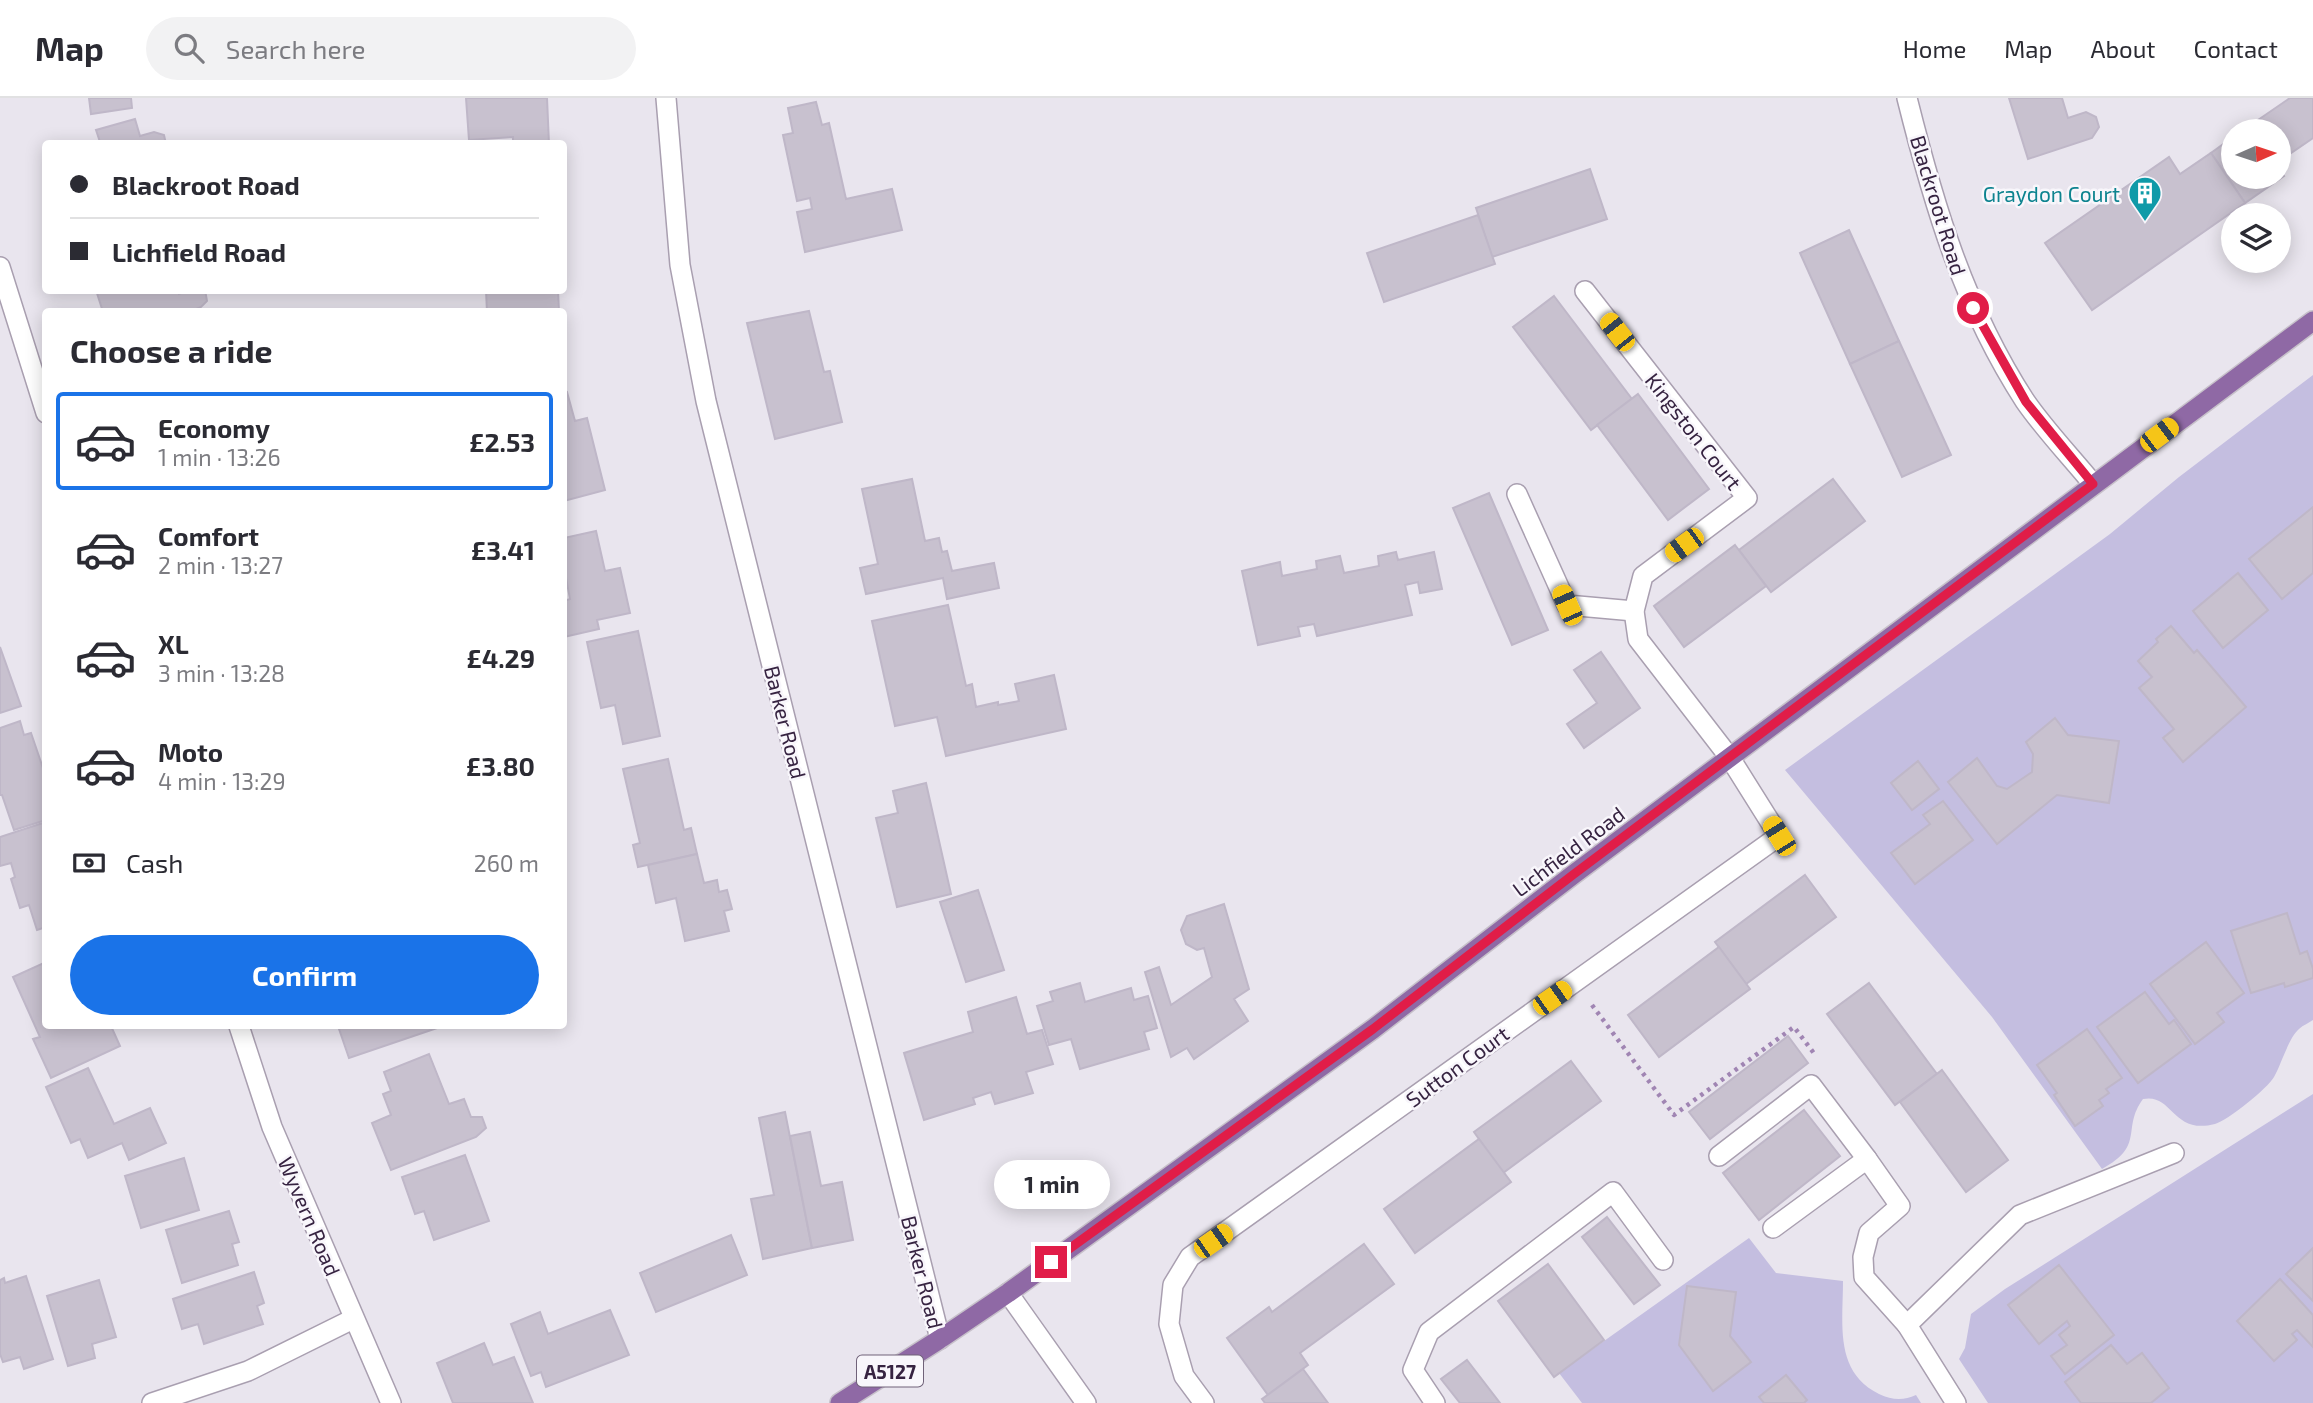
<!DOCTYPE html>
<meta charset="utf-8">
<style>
body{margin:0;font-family:"Exo 2",sans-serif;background:#f2f2f3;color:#2b2b33;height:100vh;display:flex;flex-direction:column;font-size:26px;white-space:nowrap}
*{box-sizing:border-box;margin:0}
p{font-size:23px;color:#7c7c81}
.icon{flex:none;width:38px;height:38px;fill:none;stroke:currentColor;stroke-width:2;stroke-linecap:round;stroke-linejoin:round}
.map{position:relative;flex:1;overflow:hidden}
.panel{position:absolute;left:42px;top:210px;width:525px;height:721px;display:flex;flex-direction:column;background:#fff;border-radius:7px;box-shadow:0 4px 18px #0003}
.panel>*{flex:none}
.banner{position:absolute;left:42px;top:42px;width:525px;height:154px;border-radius:7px;box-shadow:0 4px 18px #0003;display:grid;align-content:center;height:154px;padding:0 28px;background:#fff}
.needle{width:46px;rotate:87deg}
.controls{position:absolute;left:2221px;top:21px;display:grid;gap:14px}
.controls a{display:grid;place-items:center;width:70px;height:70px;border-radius:50%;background:#fff;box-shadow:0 4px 18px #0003;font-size:35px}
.end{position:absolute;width:32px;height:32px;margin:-16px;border:9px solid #e11d48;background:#fff;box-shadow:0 0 0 4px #fff}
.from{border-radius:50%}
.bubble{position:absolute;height:49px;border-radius:24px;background:#fff;box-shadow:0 4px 18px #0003;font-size:23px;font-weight:700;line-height:49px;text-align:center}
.car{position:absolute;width:21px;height:42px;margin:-21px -10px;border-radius:9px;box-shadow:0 0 5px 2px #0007;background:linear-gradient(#f5c518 24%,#345 0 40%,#f5c518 0 76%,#345 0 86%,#f5c518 0)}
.banner b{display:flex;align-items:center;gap:24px;height:66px;font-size:26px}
.banner b+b{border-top:2px solid #e1e1e2}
.banner i{width:18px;height:18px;background:#2b2b33}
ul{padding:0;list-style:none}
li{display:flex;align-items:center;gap:21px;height:98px;margin:0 14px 10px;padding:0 14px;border:4px solid transparent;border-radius:7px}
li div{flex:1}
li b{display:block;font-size:26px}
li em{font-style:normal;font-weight:700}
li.current{border-color:#1a73e8}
li>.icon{width:63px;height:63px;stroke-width:1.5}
h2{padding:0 28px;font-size:32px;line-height:84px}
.pay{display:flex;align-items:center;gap:18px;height:77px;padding:0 28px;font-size:26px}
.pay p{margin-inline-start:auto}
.primary-button{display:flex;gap:14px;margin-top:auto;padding:14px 28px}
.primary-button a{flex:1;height:80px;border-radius:42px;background:#1a73e8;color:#fff;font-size:28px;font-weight:700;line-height:80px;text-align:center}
header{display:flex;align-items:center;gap:42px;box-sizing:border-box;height:98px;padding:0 35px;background:#fff;border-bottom:2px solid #e1e1e2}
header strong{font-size:33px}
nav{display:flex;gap:38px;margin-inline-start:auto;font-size:24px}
.search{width:490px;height:63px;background:#f2f2f3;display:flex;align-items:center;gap:18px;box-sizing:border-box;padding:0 24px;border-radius:38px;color:#7c7c81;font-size:26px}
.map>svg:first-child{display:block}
.green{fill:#c4bee0}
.building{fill:#c8c1cf;stroke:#bfb7c8;stroke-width:2}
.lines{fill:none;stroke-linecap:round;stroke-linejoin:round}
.service-casing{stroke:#a99fb0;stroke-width:22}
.minor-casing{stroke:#a99fb0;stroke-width:22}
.primary-casing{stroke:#c7c1ca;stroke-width:22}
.path{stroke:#a085b3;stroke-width:4.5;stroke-dasharray:3.5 5;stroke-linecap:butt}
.service{stroke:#fff;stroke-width:19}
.minor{stroke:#fff;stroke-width:19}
.primary{stroke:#8f69a5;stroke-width:19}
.route{stroke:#e11d48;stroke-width:9}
.labels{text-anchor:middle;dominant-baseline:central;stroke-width:5;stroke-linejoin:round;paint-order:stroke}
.shield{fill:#f8f6fb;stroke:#706279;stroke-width:2}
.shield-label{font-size:19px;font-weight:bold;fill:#362341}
.culture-label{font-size:21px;fill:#0d838f;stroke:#f8f6fb;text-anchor:end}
.street-label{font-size:21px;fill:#362341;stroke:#f8f6fb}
</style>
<header>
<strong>Map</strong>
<div class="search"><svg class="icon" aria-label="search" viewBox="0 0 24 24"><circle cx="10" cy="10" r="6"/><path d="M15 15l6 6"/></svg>Search here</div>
<nav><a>Home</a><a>Map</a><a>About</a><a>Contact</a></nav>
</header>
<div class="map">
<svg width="2313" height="1305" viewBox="0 0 2313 1305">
<rect width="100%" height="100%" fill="#e9e5ee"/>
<!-- green -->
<g class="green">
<path d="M 2313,277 L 2313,922 C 2309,925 2303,927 2299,931 C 2289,939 2281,967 2274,979 C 2268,990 2227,1023 2215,1026 C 2172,1037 2173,995 2143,1001 C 2121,1031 2146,1047 2102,1071 L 1992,919 L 1785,672 L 2110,436 L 2179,379 Z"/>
<path d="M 2313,996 L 2313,1305 L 1988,1305 L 1959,1261 L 1965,1250 L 1971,1216 L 2005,1191 Z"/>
<path d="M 1749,1140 L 1776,1175 L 1843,1183 C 1843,1226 1834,1274 1879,1296 C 1892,1302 1903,1303 1916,1297 L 1921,1305 L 1582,1305 L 1559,1275 Z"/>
</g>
<!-- building -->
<g class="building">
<path d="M 89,0 L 131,0 L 132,10 L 91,16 Z"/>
<path d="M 466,0 L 547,0 L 549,46 L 513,46 L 513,39 L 469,42 Z"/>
<path d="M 2009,0 L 2062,0 L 2068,20 L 2086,14 L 2096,19 L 2099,29 L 2092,40 L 2028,61 Z"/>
<path d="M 2290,0 L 2313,0 L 2313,40 L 2278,64 L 2278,33 L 2242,33 Z"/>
<path d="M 816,4 L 822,27 L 829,25 L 846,101 L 892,91 L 902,132 L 805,154 L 797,114 L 812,111 L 810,100 L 797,103 L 783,37 L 793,35 L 788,10 Z"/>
<path d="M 135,21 L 140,38 L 154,34 L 164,37 L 166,46 L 96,46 L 100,44 L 96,32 Z"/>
<path d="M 2233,39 L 2233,79 L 2278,79 L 2278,69 L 2284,78 L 2245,105 L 2211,55 Z"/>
<path d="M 2211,55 L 2245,105 L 2092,212 L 2045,145 L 2169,59 L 2180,76 Z"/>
<path d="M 1590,71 L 1607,121 L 1492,159 L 1476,110 Z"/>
<path d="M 1478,117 L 1495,166 L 1384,204 L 1367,155 Z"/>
<path d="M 1849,132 L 1899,243 L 1850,266 L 1800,155 Z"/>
<path d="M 96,192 L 178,192 L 179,196 L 189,192 L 205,192 L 207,203 L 201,209 L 189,214 L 103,214 Z"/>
<path d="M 486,192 L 558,192 L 559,214 L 487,214 Z"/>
<path d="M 1554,198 L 1632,301 L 1591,332 L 1513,229 Z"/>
<path d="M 809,213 L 824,274 L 830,273 L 842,324 L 775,341 L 747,225 Z"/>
<path d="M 1899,243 L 1951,357 L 1902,379 L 1850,266 Z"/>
<path d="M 567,294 L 575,323 L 587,320 L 605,392 L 564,403 L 564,295 Z"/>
<path d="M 1638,296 L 1709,391 L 1668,422 L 1597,327 Z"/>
<path d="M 912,381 L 925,443 L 939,440 L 942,454 L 947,453 L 952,473 L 994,465 L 999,490 L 947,501 L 943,480 L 866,496 L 860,470 L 878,466 L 862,391 Z"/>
<path d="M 1833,381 L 1865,423 L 1771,494 L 1739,452 Z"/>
<path d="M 1489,395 L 1548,532 L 1512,547 L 1453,410 Z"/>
<path d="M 2313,409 L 2313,475 L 2282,501 L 2249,461 Z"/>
<path d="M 596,433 L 605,473 L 620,470 L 630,515 L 597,522 L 599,531 L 564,539 L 564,503 L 570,501 L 564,469 L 564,440 Z"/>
<path d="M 1735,447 L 1766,488 L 1684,549 L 1654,508 Z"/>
<path d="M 1396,454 L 1398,462 L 1434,454 L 1442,491 L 1420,495 L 1418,484 L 1405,487 L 1412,517 L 1317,538 L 1314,526 L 1298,529 L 1300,538 L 1258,547 L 1242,473 L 1280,464 L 1282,478 L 1317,471 L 1316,463 L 1340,458 L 1344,475 L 1379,468 L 1378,458 Z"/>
<path d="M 2238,475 L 2268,512 L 2223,550 L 2193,513 Z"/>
<path d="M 948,507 L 966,588 L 972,586 L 976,609 L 998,604 L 998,607 L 1019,603 L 1015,586 L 1054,577 L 1066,631 L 946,658 L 937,619 L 895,628 L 872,523 Z"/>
<path d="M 2171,528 L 2194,555 L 2197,552 L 2246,609 L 2183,664 L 2163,640 L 2174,631 L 2139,590 L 2152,579 L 2138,563 L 2158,544 L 2156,541 Z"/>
<path d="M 638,533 L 660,638 L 623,646 L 615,607 L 601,610 L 587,544 Z"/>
<path d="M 0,549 L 21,608 L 0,615 Z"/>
<path d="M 1601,554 L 1640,610 L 1584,650 L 1567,626 L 1597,605 L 1574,572 Z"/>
<path d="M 2055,620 L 2068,637 L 2119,643 L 2109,705 L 2057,697 L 1997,746 L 1948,684 L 1977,660 L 1997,688 L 2007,691 L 2032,674 L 2033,656 L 2026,644 Z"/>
<path d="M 20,623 L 24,637 L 31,635 L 46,679 L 46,722 L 14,732 L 2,697 L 0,697 L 0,630 Z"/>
<path d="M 668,661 L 684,732 L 691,730 L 697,756 L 638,769 L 633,747 L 640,745 L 623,671 Z"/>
<path d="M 1918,663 L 1939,691 L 1912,712 L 1891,685 Z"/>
<path d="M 926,685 L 951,796 L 897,809 L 876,720 L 898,715 L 893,693 Z"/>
<path d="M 1943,703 L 1973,742 L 1915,786 L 1891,755 L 1930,726 L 1923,717 Z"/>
<path d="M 46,724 L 46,829 L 37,832 L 29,807 L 20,810 L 11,781 L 15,779 L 11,765 L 0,768 L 0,739 Z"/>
<path d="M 697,756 L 704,785 L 717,782 L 719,794 L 727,792 L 732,811 L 724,813 L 729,833 L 685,843 L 676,800 L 656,805 L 648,767 Z"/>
<path d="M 1805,777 L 1836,819 L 1746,886 L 1715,844 Z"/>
<path d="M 978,792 L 1004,872 L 966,884 L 940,804 Z"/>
<path d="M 1224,806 L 1249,891 L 1234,901 L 1248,923 L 1194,961 L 1187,950 L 1171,959 L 1145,874 L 1159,869 L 1171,907 L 1212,879 L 1204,850 L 1197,852 L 1186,846 L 1181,832 L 1187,818 Z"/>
<path d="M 2287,815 L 2300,856 L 2307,853 L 2313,871 L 2313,880 L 2285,889 L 2284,885 L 2251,895 L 2231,833 Z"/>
<path d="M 2206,844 L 2244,895 L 2217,915 L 2224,924 L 2195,946 L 2150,886 Z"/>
<path d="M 1719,849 L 1750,891 L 1659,959 L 1628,917 Z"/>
<path d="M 46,864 L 46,928 L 111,928 L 120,948 L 51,980 L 33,941 L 40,939 L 13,879 Z"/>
<path d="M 1080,885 L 1085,904 L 1131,890 L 1134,902 L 1148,898 L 1157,930 L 1144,934 L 1149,951 L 1080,971 L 1071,941 L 1049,947 L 1037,908 L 1053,903 L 1050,894 Z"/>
<path d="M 1869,885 L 1937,976 L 1895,1007 L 1827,916 Z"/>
<path d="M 2145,894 L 2169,926 L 2174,922 L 2191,946 L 2138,985 L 2097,929 Z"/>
<path d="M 1016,899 L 1027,936 L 1042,932 L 1053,966 L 1026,974 L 1033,995 L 995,1006 L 991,994 L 973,1000 L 975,1006 L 924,1022 L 904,955 L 973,934 L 968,914 Z"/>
<path d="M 338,928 L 439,928 L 440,929 L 349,960 Z"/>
<path d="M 2087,931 L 2122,980 L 2106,991 L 2109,995 L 2099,1002 L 2103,1008 L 2075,1028 L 2054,997 L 2057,995 L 2037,967 Z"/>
<path d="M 1788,938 L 1808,965 L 1710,1041 L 1689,1014 Z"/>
<path d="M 429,956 L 449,1006 L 464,1001 L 471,1019 L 482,1019 L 486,1030 L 476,1039 L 391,1072 L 372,1025 L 391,1017 L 383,996 L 391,993 L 384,974 Z"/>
<path d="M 1571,963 L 1601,1003 L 1503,1075 L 1474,1034 Z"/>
<path d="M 88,970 L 114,1026 L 150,1010 L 166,1045 L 129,1062 L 122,1045 L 88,1060 L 80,1041 L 71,1045 L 46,989 Z"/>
<path d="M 1942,972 L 2008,1062 L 1966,1094 L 1900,1004 Z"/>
<path d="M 1804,1012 L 1840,1058 L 1759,1122 L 1723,1075 Z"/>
<path d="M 785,1014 L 812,1150 L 763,1161 L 751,1101 L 774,1097 L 759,1020 Z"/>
<path d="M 810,1034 L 821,1088 L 842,1084 L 853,1142 L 812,1150 L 790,1038 Z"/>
<path d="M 1479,1041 L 1511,1084 L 1415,1155 L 1384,1111 Z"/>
<path d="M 465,1057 L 489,1123 L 434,1142 L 424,1113 L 415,1116 L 402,1079 Z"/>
<path d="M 184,1060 L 199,1112 L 141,1130 L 125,1078 Z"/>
<path d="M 229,1113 L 239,1144 L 232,1146 L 238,1167 L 182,1185 L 166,1132 Z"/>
<path d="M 1607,1119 L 1660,1187 L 1634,1206 L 1582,1139 Z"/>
<path d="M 731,1137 L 747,1177 L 656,1214 L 640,1175 Z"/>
<path d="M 1364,1146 L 1394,1186 L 1300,1255 L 1308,1267 L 1268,1297 L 1227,1240 L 1269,1209 L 1272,1214 Z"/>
<path d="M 2313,1150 L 2313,1203 L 2286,1176 Z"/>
<path d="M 1548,1166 L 1604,1242 L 1554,1279 L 1498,1203 Z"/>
<path d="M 2059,1167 L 2114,1237 L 2065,1276 L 2051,1258 L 2067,1247 L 2059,1237 L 2070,1228 L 2067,1223 L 2039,1246 L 2008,1207 Z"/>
<path d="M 254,1174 L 264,1205 L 257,1208 L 263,1226 L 204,1246 L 198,1226 L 182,1231 L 173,1201 Z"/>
<path d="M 26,1178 L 53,1261 L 24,1271 L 20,1259 L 3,1264 L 0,1256 L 0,1182 L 4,1180 L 5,1185 Z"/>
<path d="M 2280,1181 L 2313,1217 L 2313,1249 L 2297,1232 L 2292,1236 L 2297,1242 L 2274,1263 L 2237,1223 Z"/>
<path d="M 99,1182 L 116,1239 L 92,1246 L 95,1260 L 68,1268 L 47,1198 Z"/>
<path d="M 1687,1188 L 1736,1194 L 1730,1238 L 1751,1264 L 1713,1293 L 1679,1247 Z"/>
<path d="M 610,1212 L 629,1257 L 546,1289 L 541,1274 L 531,1278 L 511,1226 L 540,1214 L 548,1236 Z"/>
<path d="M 484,1245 L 493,1267 L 514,1259 L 533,1305 L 453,1305 L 437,1265 Z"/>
<path d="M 2111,1247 L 2127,1266 L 2142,1255 L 2169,1290 L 2151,1305 L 2081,1305 L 2065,1284 Z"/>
<path d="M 1467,1262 L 1500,1305 L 1460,1305 L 1441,1281 Z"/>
<path d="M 1303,1271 L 1328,1305 L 1265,1305 L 1262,1301 Z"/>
<path d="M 1786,1277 L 1807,1302 L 1804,1305 L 1764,1305 L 1759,1299 Z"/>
</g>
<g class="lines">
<defs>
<g id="service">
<path d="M 1517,396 L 1567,507 L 1634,513"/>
<path d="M 1719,1058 L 1811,987 L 1867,1061 L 1773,1130"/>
<path d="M 1867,1061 L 1900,1108 L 1869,1135 L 1863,1159 L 1864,1179 L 1907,1227"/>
</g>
<g id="minor">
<path d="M 666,0 L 680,167 L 706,303 L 940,1241"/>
<path d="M 1907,0 C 1934,108 1964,209 2025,303 C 2045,332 2071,359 2093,386"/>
<path d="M 0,169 L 46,315"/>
<path d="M 239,928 L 272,1029 L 391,1305"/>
<path d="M 1008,1195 L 1086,1305"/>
<path d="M 152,1305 L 248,1273 L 353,1221"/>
<path d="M 1204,1305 L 1184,1278 L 1169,1226 L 1173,1187 L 1190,1159 L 1779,738 L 1730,660 L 1638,541 L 1634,513 L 1643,478 L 1747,400 L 1585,193"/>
<path d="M 1435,1305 L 1413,1272 L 1429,1234 L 1613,1094 L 1663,1162"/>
<path d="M 1956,1305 L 1907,1227 L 2020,1117 L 2174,1055"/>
</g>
<path id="primary" d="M 840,1305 L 940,1241 L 1008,1195 L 1373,931 L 1574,776 L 2313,223"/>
</defs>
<!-- service casing -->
<use href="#service" class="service-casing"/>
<!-- minor casing -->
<use href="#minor" class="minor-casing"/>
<!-- primary casing -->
<use href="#primary" class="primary-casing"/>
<!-- path -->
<path class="path" d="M 1592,907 L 1674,1017 L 1794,929 L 1816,958"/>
<!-- service -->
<use href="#service" class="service"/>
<!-- minor -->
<use href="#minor" class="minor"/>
<!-- primary -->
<use href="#primary" class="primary"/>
</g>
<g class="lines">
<!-- route -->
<path class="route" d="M 1051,1164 L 1373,931 L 1574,776 L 2093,386 L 2026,304 L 1973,210"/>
</g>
<!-- icons -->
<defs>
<symbol id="building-pin" viewBox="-11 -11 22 30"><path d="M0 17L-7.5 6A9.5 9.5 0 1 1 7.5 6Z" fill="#0f9aa8" stroke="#f8f6fb"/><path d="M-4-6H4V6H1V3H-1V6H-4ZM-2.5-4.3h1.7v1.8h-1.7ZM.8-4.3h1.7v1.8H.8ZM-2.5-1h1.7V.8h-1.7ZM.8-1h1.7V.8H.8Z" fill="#fff"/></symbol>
</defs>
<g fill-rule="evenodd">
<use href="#building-pin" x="2126" y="76" width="38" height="52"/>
</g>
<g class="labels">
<!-- shield labels -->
<rect class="shield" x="857" y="1257.5" width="66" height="31" rx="5"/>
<g class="shield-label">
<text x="890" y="1273">A5127</text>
</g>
<!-- culture labels -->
<g class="culture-label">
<text x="2120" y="95">Graydon Court</text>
</g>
<!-- street labels -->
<g class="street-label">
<text transform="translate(1939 107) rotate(73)">Blackroot Road</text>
<text transform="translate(1694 333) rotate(52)">Kingston Court</text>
<text transform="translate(786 624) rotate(76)">Barker Road</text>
<text transform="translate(1568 753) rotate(-37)">Lichfield Road</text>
<text transform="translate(1457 968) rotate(-36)">Sutton Court</text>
<text transform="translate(310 1118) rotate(67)">Wyvern Road</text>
<text transform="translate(923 1174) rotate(76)">Barker Road</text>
</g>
</g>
</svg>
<div class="controls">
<a><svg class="needle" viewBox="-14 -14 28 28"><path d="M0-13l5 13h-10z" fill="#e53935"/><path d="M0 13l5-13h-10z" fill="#7c7c81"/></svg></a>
<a><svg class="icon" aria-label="layers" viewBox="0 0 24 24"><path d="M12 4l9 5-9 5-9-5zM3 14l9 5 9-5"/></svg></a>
</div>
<i class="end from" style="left:1973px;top:210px"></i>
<i class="end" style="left:1051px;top:1164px"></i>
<div class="bubble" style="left:994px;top:1062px;width:116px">1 min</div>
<i class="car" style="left:1617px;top:234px;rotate:322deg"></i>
<i class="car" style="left:2159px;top:337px;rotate:53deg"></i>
<i class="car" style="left:1684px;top:447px;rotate:234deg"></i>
<i class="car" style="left:1567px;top:507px;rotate:336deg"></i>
<i class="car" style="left:1779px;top:738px;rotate:328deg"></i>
<i class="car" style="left:1552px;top:900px;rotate:55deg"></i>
<i class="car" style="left:1213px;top:1143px;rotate:55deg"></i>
<div class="banner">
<b><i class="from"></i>Blackroot Road</b>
<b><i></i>Lichfield Road</b>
</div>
<section class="panel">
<h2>Choose a ride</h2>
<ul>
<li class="current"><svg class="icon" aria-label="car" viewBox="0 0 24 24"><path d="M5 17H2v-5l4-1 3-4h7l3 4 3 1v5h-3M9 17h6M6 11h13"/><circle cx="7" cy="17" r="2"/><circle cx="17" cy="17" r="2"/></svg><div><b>Economy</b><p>1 min · 13:26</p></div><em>£2.53</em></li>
<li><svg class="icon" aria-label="car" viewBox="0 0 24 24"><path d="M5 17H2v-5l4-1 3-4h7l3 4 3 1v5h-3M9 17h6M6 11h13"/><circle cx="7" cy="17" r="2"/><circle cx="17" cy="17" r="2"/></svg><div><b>Comfort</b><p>2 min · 13:27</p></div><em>£3.41</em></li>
<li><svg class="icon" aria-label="car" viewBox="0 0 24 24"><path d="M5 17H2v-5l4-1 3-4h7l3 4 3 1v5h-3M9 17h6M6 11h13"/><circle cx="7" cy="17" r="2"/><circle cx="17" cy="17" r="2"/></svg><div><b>XL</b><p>3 min · 13:28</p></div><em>£4.29</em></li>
<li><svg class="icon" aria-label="car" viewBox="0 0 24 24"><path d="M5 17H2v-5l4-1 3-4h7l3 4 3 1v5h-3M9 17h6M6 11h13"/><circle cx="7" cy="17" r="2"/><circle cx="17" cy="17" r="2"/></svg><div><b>Moto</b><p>4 min · 13:29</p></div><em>£3.80</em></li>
</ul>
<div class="pay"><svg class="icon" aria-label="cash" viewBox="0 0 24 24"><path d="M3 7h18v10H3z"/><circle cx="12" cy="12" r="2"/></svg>Cash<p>260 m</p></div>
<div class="primary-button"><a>Confirm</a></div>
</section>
</div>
